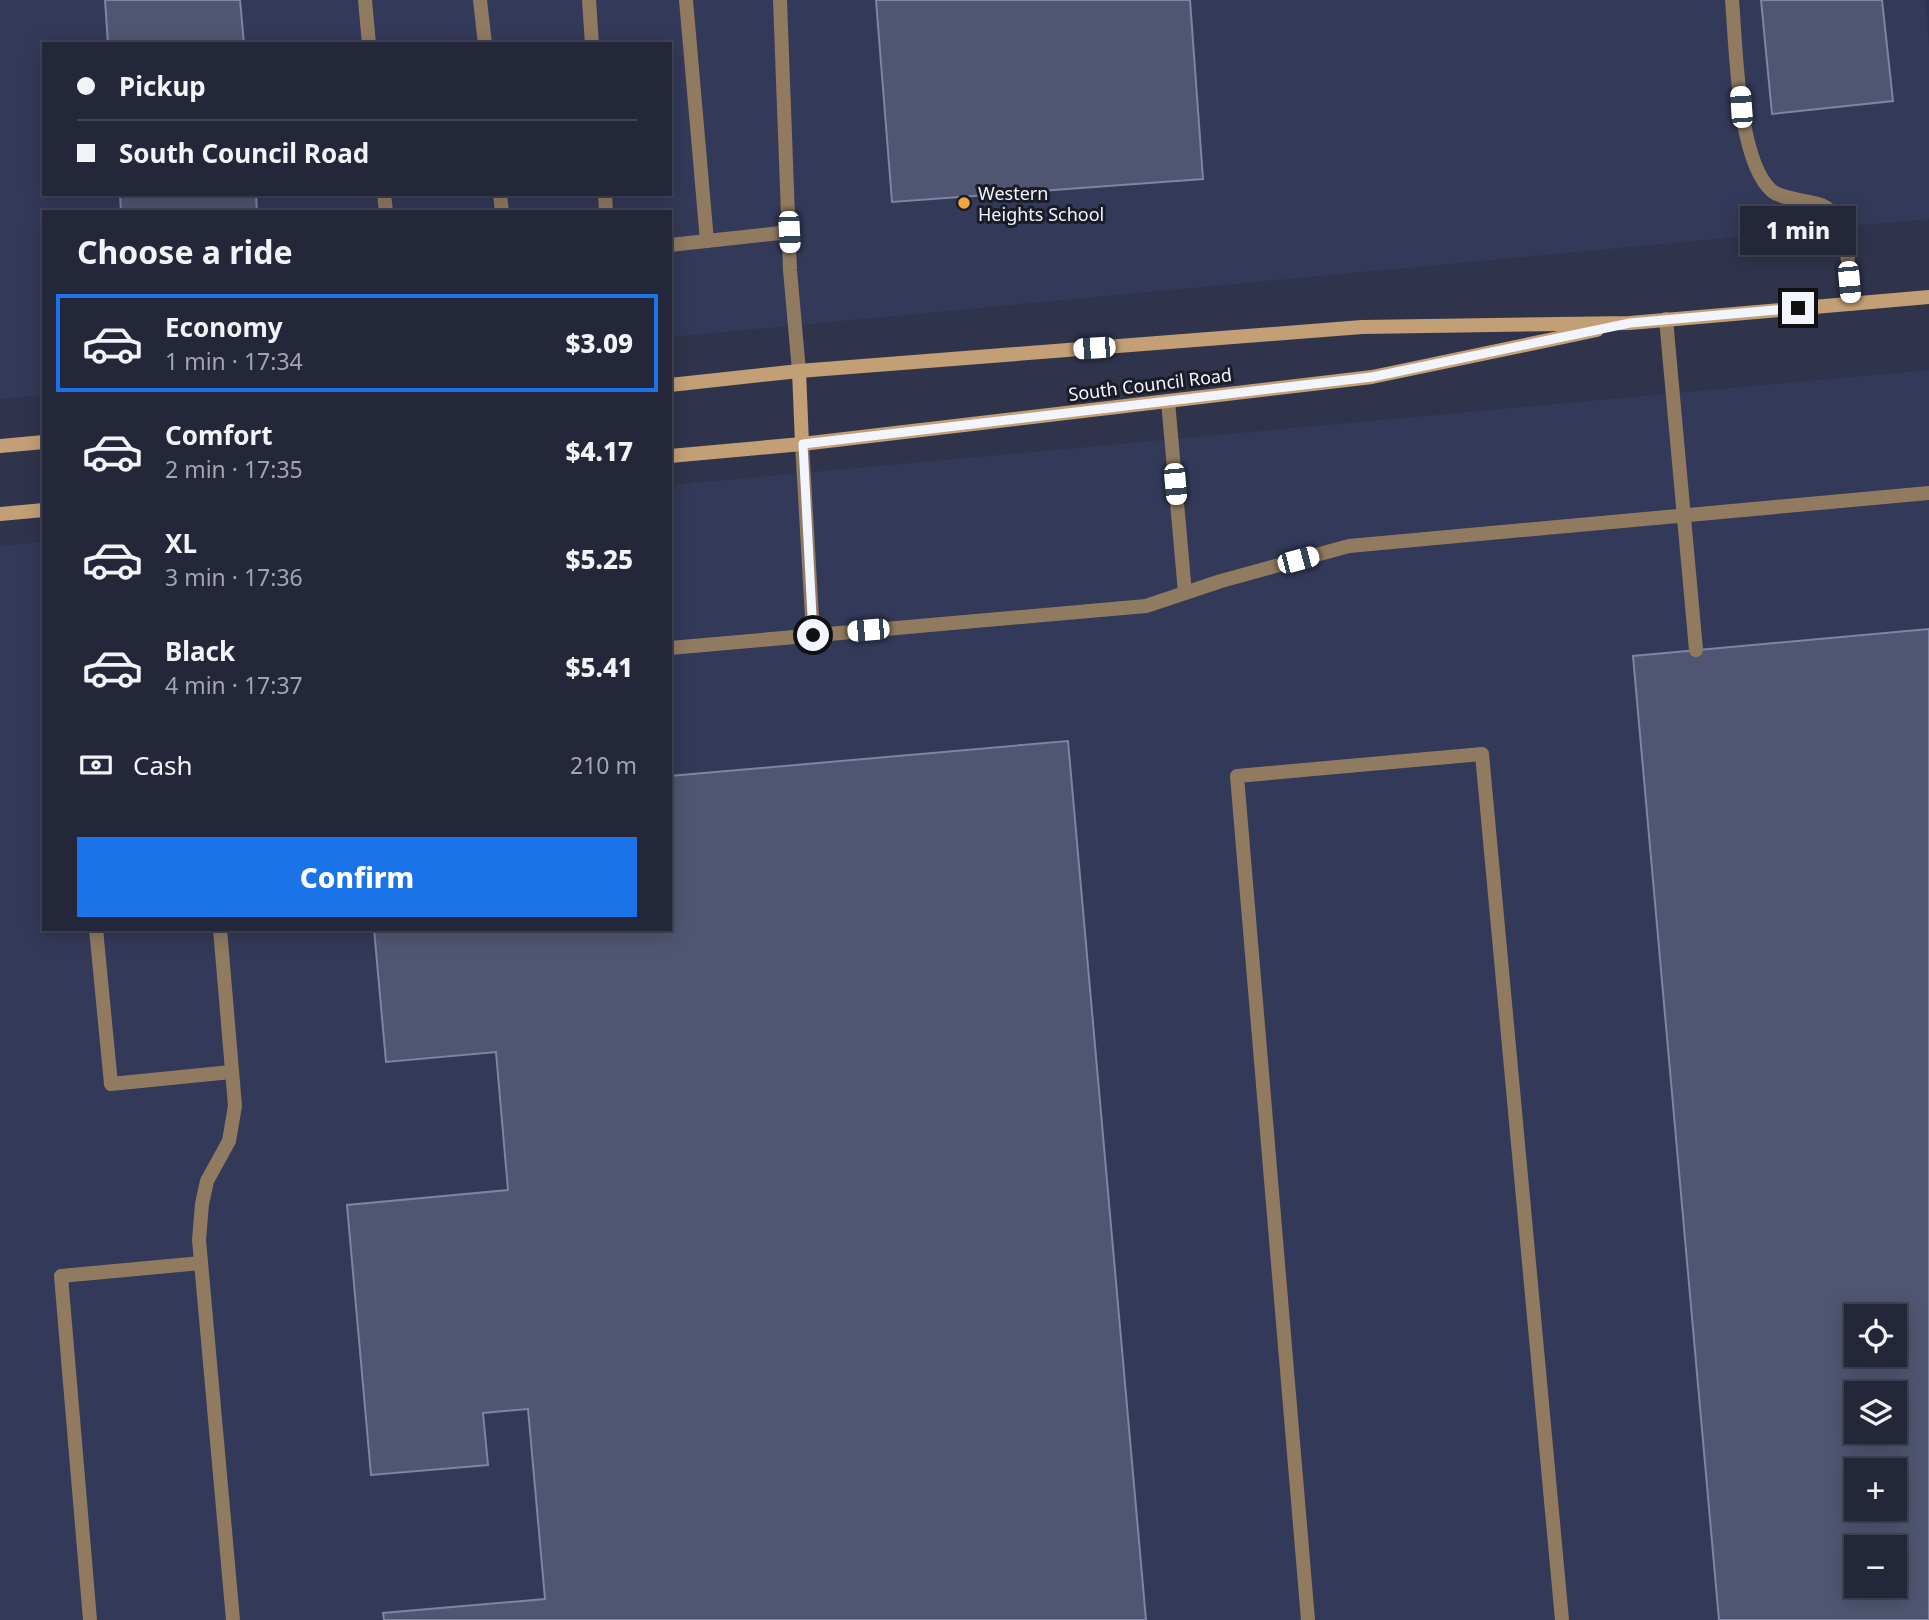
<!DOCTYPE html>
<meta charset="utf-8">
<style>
body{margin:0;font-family:"Noto Sans",sans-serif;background:#2f3344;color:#f1f3f6;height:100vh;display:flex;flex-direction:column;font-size:26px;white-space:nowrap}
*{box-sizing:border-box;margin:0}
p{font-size:23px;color:#a3a5ae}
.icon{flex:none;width:38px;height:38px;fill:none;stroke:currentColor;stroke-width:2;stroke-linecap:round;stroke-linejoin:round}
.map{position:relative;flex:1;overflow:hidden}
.side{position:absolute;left:42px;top:210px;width:630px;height:721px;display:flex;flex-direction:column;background:#232739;border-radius:0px;box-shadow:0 4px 18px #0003,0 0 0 2px #404453}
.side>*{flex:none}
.hud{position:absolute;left:42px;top:42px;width:630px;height:154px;border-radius:0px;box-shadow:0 4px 18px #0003,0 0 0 2px #404453;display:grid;align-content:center;height:154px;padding:0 35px;background:#232739}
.buttons{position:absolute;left:1844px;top:1304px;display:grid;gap:14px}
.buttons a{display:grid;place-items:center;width:63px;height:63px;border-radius:0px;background:#232739;box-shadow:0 4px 18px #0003,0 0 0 2px #404453;font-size:35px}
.end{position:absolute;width:32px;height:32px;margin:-16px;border:9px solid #f2f5fe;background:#111;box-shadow:0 0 0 4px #111}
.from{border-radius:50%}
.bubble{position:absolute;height:49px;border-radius:0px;background:#232739;box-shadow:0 4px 18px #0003,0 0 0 2px #404453;font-size:23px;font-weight:800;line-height:49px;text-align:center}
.car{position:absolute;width:21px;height:42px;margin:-21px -10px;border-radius:9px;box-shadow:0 0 5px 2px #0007;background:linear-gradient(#fff 24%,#345 0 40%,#fff 0 76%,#345 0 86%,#fff 0)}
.hud b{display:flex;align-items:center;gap:24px;height:66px;font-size:26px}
.hud b+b{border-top:2px solid #404453}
.hud i{width:18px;height:18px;background:#f1f3f6}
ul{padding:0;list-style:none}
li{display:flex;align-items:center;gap:21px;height:98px;margin:0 14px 10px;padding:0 21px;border:4px solid transparent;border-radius:0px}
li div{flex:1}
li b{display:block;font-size:26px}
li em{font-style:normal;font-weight:800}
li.active{border-color:#1a73e8}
li>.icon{width:63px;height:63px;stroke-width:1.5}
h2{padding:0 35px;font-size:32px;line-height:84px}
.pay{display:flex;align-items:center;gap:18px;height:77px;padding:0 35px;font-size:26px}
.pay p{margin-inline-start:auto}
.primary-button{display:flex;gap:14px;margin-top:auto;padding:14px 35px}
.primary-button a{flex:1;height:80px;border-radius:0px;background:#1a73e8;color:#fff;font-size:28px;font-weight:800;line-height:80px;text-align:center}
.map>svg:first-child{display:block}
.built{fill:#333958;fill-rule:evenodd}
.building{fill:#505671;stroke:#7e84a1;stroke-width:2;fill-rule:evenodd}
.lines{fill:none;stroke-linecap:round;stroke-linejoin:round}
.service{stroke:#907a60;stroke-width:14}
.secondary{stroke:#c39f75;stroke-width:14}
.route{stroke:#f2f5fe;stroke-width:9}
.poi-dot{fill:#f1a63f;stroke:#1a1c28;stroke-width:2.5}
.labels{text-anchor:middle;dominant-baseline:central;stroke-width:6;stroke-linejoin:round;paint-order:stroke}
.poi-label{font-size:18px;fill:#f2f5fe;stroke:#1a1c28;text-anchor:start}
.street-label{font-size:18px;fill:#f2f5fe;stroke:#1a1c28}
</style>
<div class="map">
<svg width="1929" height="1620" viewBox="0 0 1929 1620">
<rect width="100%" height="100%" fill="#2f344c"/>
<!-- built -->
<g class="built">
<path d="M 0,0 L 1925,0 L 1929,44 L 1929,219 L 670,337 L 670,212 L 44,212 L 44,395 L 0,399 ZM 44,44 L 670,44 L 670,194 L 44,194 Z"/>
<path d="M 1929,370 L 1929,1620 L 0,1620 L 0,546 L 44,542 L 44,929 L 670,929 L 670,485 ZM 1857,1316 L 1895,1316 L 1895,1354 L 1857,1354 ZM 1857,1393 L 1895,1393 L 1895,1432 L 1857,1432 ZM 1857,1470 L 1895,1470 L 1895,1508 L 1857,1508 ZM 1857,1547 L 1895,1547 L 1895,1586 L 1857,1586 Z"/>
</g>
<!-- building -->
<g class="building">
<path d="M 105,0 L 240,0 L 244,44 L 108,44 Z"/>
<path d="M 876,0 L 1190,0 L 1203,179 L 892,202 Z"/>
<path d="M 1761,0 L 1882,0 L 1893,101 L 1772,114 Z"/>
<path d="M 120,194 L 256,194 L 257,212 L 121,212 Z"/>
<path d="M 1929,629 L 1929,1620 L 1719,1620 L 1633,656 ZM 1857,1316 L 1895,1316 L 1895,1354 L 1857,1354 ZM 1857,1393 L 1895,1393 L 1895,1432 L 1857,1432 ZM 1857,1470 L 1895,1470 L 1895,1508 L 1857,1508 ZM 1857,1547 L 1895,1547 L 1895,1586 L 1857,1586 Z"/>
<path d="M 1068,741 L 1146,1620 L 384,1620 L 383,1613 L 545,1599 L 528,1409 L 483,1413 L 488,1465 L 371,1475 L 347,1205 L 508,1190 L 496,1052 L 386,1062 L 374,929 L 670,929 L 670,776 Z"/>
</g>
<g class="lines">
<!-- service -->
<g class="service">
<path d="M 365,0 L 369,44"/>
<path d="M 480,0 L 485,44"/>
<path d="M 589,0 L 592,44"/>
<path d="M 686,0 L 707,241"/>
<path d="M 780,0 L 790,270 L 799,371"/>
<path d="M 1732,0 C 1736,44 1737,161 1772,191 C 1782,199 1805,200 1818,204 C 1852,213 1848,275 1851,304"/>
<path d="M 384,194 L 386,212"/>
<path d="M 500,194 L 502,212"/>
<path d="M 605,194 L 606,212"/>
<path d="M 670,245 L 789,232"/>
<path d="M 1666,319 L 1696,650"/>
<path d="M 1168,401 L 1185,593"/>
<path d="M 802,444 L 813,635"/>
<path d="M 670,648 L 1146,606 L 1221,581 L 1349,546 L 1929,493"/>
<path d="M 96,929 L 111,1084 L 231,1072"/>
<path d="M 220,929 L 235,1106 L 229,1141 L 207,1181 L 202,1204 L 199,1240 L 233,1620"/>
<path d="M 90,1620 L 61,1276 L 201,1263"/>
<path d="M 1308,1620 L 1237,776 L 1482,754 L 1562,1620"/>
</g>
<!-- secondary -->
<g class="secondary">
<path d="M 799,371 L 802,444"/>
<path d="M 670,385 L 799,371 L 1362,327 L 1630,323 L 1929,297"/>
<path d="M 0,446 L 44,442"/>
<path d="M 670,456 L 802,444 L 1372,377 L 1597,330"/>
<path d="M 0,514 L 44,510"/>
</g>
</g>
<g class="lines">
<!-- route -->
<path class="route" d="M 813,635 L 803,444 L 1372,377 L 1630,323 L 1798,308"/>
</g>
<!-- markers -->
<circle class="poi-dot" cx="964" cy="203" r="7"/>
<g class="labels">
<!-- poi labels -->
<g class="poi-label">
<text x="978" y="193">Western<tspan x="978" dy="21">Heights School</tspan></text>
</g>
<!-- street labels -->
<g class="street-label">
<text transform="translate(1150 384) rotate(-7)">South Council Road</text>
</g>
</g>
</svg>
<div class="buttons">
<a><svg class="icon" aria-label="locate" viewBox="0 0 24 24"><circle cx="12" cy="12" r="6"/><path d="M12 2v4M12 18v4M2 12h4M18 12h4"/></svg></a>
<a><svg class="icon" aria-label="layers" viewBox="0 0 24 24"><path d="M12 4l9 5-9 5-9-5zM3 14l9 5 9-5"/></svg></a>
<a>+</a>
<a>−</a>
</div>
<i class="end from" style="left:813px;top:635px"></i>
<i class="end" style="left:1798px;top:308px"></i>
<div class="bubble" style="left:1740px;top:206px;width:116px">1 min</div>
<i class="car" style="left:1741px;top:107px;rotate:356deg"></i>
<i class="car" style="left:789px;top:232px;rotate:177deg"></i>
<i class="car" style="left:1849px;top:282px;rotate:175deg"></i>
<i class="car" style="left:1094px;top:348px;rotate:266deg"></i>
<i class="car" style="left:1175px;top:484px;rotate:175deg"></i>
<i class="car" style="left:1298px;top:560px;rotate:75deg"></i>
<i class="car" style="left:868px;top:630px;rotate:265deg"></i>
<div class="hud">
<b><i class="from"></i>Pickup</b>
<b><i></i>South Council Road</b>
</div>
<section class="side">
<h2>Choose a ride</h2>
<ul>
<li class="active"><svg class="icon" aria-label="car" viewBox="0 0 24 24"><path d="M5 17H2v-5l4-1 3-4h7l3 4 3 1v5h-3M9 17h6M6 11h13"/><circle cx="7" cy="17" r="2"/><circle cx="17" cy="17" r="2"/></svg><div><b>Economy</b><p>1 min · 17:34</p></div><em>$3.09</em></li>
<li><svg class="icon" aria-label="car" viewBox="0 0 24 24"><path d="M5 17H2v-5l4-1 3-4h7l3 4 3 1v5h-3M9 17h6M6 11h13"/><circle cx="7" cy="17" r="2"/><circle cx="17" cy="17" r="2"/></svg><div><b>Comfort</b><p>2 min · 17:35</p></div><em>$4.17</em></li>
<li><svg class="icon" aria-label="car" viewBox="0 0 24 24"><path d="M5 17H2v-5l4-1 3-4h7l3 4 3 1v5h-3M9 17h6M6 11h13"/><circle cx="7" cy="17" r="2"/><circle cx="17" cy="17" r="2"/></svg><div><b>XL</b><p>3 min · 17:36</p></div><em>$5.25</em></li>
<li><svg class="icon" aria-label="car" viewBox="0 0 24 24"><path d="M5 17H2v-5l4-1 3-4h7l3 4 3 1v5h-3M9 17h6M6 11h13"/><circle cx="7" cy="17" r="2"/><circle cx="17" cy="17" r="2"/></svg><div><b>Black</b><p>4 min · 17:37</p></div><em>$5.41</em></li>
</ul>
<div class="pay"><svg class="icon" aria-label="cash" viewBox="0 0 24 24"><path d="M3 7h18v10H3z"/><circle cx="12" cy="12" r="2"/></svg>Cash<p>210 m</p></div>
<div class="primary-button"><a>Confirm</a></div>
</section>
</div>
